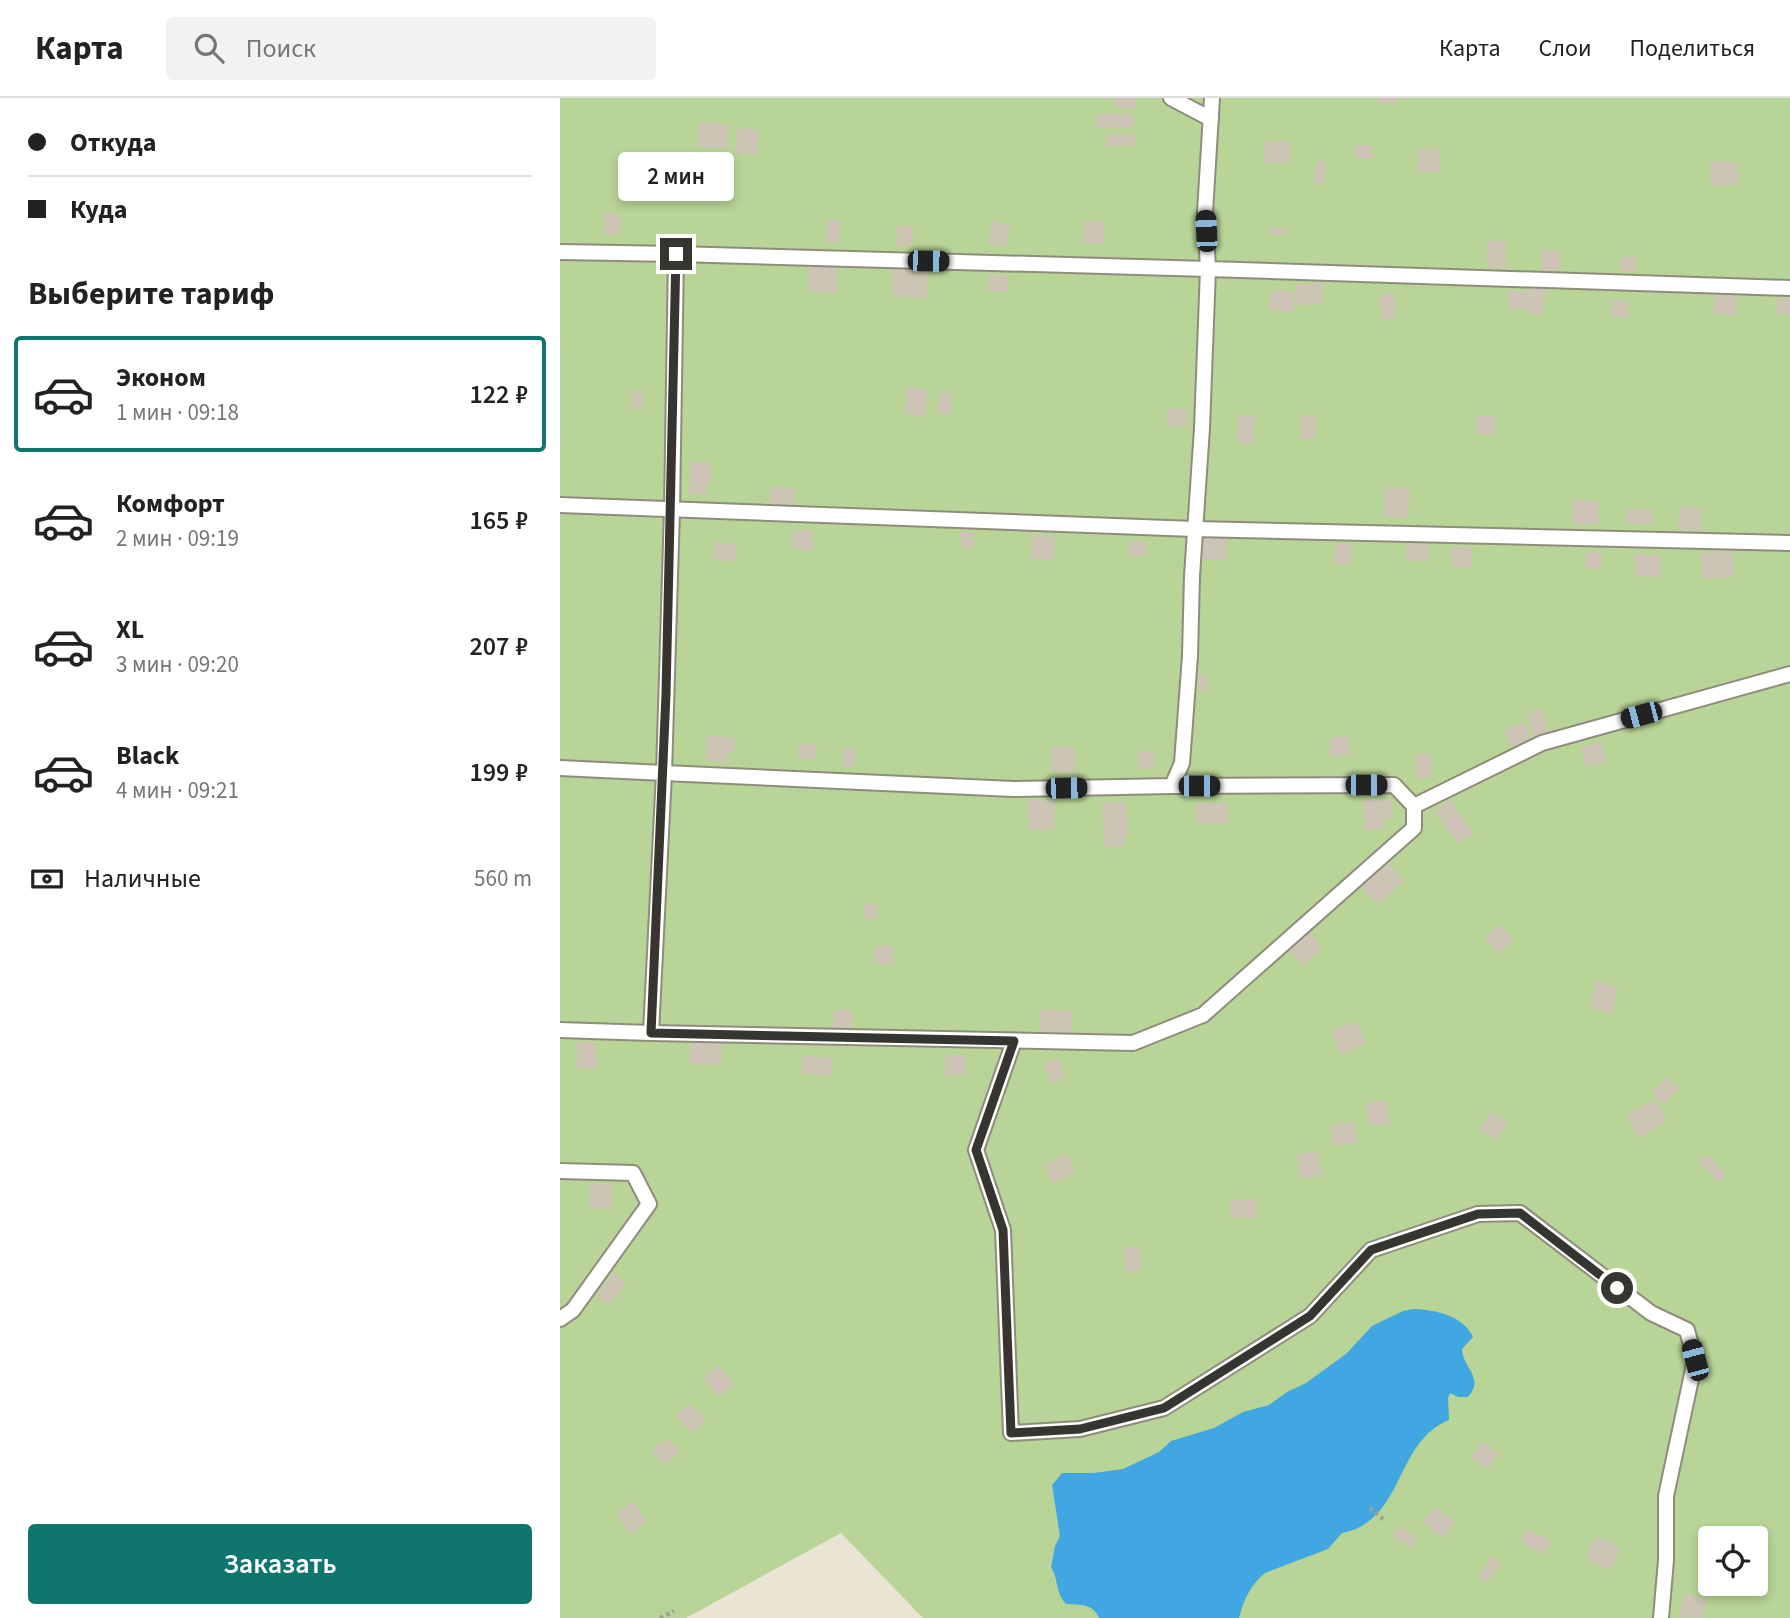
<!DOCTYPE html>
<html lang="ru">
<meta charset="utf-8">
<style>
body{margin:0;font-family:"Source Sans 3",sans-serif;background:#f2f2f2;color:#222;height:100vh;display:flex;flex-direction:column;font-size:26px;white-space:nowrap}
*{box-sizing:border-box;margin:0}
p{font-size:23px;color:#767676}
.icon{flex:none;width:38px;height:38px;fill:none;stroke:currentColor;stroke-width:2;stroke-linecap:round;stroke-linejoin:round}
.map{position:relative;flex:1;overflow:hidden}
.drawer{display:flex;flex-direction:column;background:#fff;width:560px}
.drawer>*{flex:none}
.guide{display:grid;align-content:center;height:154px;padding:0 28px;background:#fff}
.tools{position:absolute;left:1138px;top:1428px;display:grid;gap:14px}
.tools a{display:grid;place-items:center;width:70px;height:70px;border-radius:7px;background:#fff;box-shadow:0 4px 10px #0003;font-size:35px}
.end{position:absolute;width:32px;height:32px;margin:-16px;border:9px solid #37352f;background:#fff;box-shadow:0 0 0 4px #fff}
.from{border-radius:50%}
.bubble{position:absolute;height:49px;border-radius:7px;background:#fff;box-shadow:0 4px 10px #0003;font-size:23px;font-weight:600;line-height:49px;text-align:center}
.car{position:absolute;width:21px;height:42px;margin:-21px -10px;border-radius:9px;box-shadow:0 0 5px 2px #0007;background:linear-gradient(#222 24%,#8ab4d8 0 40%,#222 0 76%,#8ab4d8 0 86%,#222 0)}
.guide b{display:flex;align-items:center;gap:24px;height:66px;font-size:26px}
.guide b+b{border-top:2px solid #e0e0e0}
.guide i{width:18px;height:18px;background:#222}
ul{padding:0;list-style:none}
li{display:flex;align-items:center;gap:21px;height:116px;margin:0 14px 10px;padding:0 14px;border:4px solid transparent;border-radius:7px}
li div{flex:1}
li b{display:block;font-size:26px}
li em{font-style:normal;font-weight:600}
li.selected{border-color:#0f766e}
li>.icon{width:63px;height:63px;stroke-width:1.5}
h2{padding:0 28px;font-size:32px;line-height:84px}
.pay{display:flex;align-items:center;gap:18px;height:77px;padding:0 28px;font-size:26px}
.pay p{margin-inline-start:auto}
.cta{display:flex;gap:14px;margin-top:auto;padding:14px 28px}
.cta a{flex:1;height:80px;border-radius:7px;background:#0f766e;color:#fff;font-size:28px;font-weight:600;line-height:80px;text-align:center}
header{display:flex;align-items:center;gap:42px;box-sizing:border-box;height:98px;padding:0 35px;background:#fff;border-bottom:2px solid #e0e0e0}
header strong{font-size:33px}
nav{display:flex;gap:38px;margin-inline-start:auto;font-size:24px}
.search{width:490px;height:63px;background:#f2f2f2;display:flex;align-items:center;gap:18px;box-sizing:border-box;padding:0 24px;border-radius:7px;color:#767676;font-size:26px}
main{display:flex;flex:1;min-height:0}
.map>svg:first-child{display:block}
.green{fill:#b8d496;fill-rule:evenodd}
.water{fill:#40a7e3}
.building{fill:#cdc4b6}
.lines{fill:none;stroke-linecap:round;stroke-linejoin:round}
.lane-casing{stroke:#908c7d;stroke-width:18}
.path{stroke:#a39f93;stroke-width:4.5;stroke-dasharray:3.5 3.5;stroke-linecap:butt}
.lane{stroke:#fff;stroke-width:14}
.route{stroke:#37352f;stroke-width:9}
</style>
<header>
<strong>Карта</strong>
<div class="search"><svg class="icon" aria-label="search" viewBox="0 0 24 24"><circle cx="10" cy="10" r="6"/><path d="M15 15l6 6"/></svg>Поиск</div>
<nav><a>Карта</a><a>Слои</a><a>Поделиться</a></nav>
</header>
<main>
<section class="drawer">
<div class="guide">
<b><i class="from"></i>Откуда</b>
<b><i></i>Куда</b>
</div>
<h2>Выберите тариф</h2>
<ul>
<li class="selected"><svg class="icon" aria-label="car" viewBox="0 0 24 24"><path d="M5 17H2v-5l4-1 3-4h7l3 4 3 1v5h-3M9 17h6M6 11h13"/><circle cx="7" cy="17" r="2"/><circle cx="17" cy="17" r="2"/></svg><div><b>Эконом</b><p>1 мин · 09:18</p></div><em>122 ₽</em></li>
<li><svg class="icon" aria-label="car" viewBox="0 0 24 24"><path d="M5 17H2v-5l4-1 3-4h7l3 4 3 1v5h-3M9 17h6M6 11h13"/><circle cx="7" cy="17" r="2"/><circle cx="17" cy="17" r="2"/></svg><div><b>Комфорт</b><p>2 мин · 09:19</p></div><em>165 ₽</em></li>
<li><svg class="icon" aria-label="car" viewBox="0 0 24 24"><path d="M5 17H2v-5l4-1 3-4h7l3 4 3 1v5h-3M9 17h6M6 11h13"/><circle cx="7" cy="17" r="2"/><circle cx="17" cy="17" r="2"/></svg><div><b>XL</b><p>3 мин · 09:20</p></div><em>207 ₽</em></li>
<li><svg class="icon" aria-label="car" viewBox="0 0 24 24"><path d="M5 17H2v-5l4-1 3-4h7l3 4 3 1v5h-3M9 17h6M6 11h13"/><circle cx="7" cy="17" r="2"/><circle cx="17" cy="17" r="2"/></svg><div><b>Black</b><p>4 мин · 09:21</p></div><em>199 ₽</em></li>
</ul>
<div class="pay"><svg class="icon" aria-label="cash" viewBox="0 0 24 24"><path d="M3 7h18v10H3z"/><circle cx="12" cy="12" r="2"/></svg>Наличные<p>560 m</p></div>
<div class="cta"><a>Заказать</a></div>
</section>
<div class="map">
<svg width="1230" height="1520" viewBox="0 0 1230 1520">
<rect width="100%" height="100%" fill="#e9e4d4"/>
<!-- green -->
<path class="green" d="M 0,0 L 1230,0 L 1230,1520 L 363,1520 L 281,1435 L 126,1520 L 0,1520 ZM 1150,1440 L 1195,1440 L 1195,1486 L 1150,1486 Z"/>
<!-- water -->
<path class="water" d="M 854,1211 C 875,1212 903,1217 913,1239 L 902,1251 C 903,1271 925,1279 908,1299 L 898,1299 L 890,1295 L 888,1300 L 889,1322 C 834,1344 845,1423 782,1435 L 768,1451 L 705,1475 C 691,1486 683,1503 679,1520 L 539,1520 C 533,1505 520,1507 506,1506 C 495,1494 499,1482 491,1469 L 495,1448 L 500,1438 L 492,1387 L 502,1375 L 534,1375 L 563,1371 L 599,1354 L 611,1343 L 654,1330 L 683,1314 L 709,1307 L 727,1294 L 746,1285 L 786,1256 L 812,1228 L 843,1213 Z"/>
<!-- building -->
<g class="building">
<path d="M 556,0 L 576,0 L 575,12 L 555,9 Z"/>
<path d="M 819,0 L 837,0 L 837,6 L 819,5 Z"/>
<path d="M 536,16 L 573,16 L 573,29 L 536,30 Z"/>
<path d="M 139,24 L 169,27 L 167,51 L 137,48 Z"/>
<path d="M 177,30 L 199,32 L 197,57 L 175,55 Z"/>
<path d="M 547,36 L 575,36 L 575,48 L 547,49 Z"/>
<path d="M 704,43 L 730,43 L 730,65 L 705,65 Z"/>
<path d="M 796,46 L 813,48 L 811,61 L 794,59 Z"/>
<rect x="858" y="51" width="22" height="23"/>
<path d="M 757,62 L 766,64 L 763,87 L 753,85 Z"/>
<path d="M 1150,64 L 1177,64 L 1178,87 L 1151,88 Z"/>
<path d="M 45,115 L 60,116 L 59,137 L 44,136 Z"/>
<path d="M 267,121 L 281,122 L 280,145 L 266,144 Z"/>
<path d="M 432,123 L 450,126 L 446,149 L 428,146 Z"/>
<path d="M 524,123 L 544,123 L 544,146 L 523,146 Z"/>
<rect x="337" y="128" width="16" height="20"/>
<path d="M 710,129 L 726,130 L 726,138 L 709,136 Z"/>
<rect x="927" y="143" width="19" height="27"/>
<path d="M 981,152 L 1001,152 L 1001,172 L 982,172 Z"/>
<path d="M 1060,159 L 1076,159 L 1076,174 L 1060,173 Z"/>
<path d="M 249,168 L 277,168 L 277,195 L 248,194 Z"/>
<path d="M 332,172 L 367,172 L 367,200 L 332,199 Z"/>
<path d="M 429,176 L 449,178 L 448,194 L 428,193 Z"/>
<path d="M 762,185 L 762,206 L 736,207 L 736,186 Z"/>
<path d="M 968,187 L 985,187 L 984,216 L 968,216 L 968,211 L 948,211 L 948,193 L 968,193 Z"/>
<rect x="710" y="193" width="24" height="20"/>
<path d="M 820,196 L 835,196 L 835,220 L 821,220 Z"/>
<path d="M 1155,198 L 1177,198 L 1177,217 L 1154,217 Z"/>
<path d="M 1217,200 L 1230,200 L 1230,217 L 1217,216 Z"/>
<rect x="1051" y="202" width="16" height="17"/>
<path d="M 347,289 L 367,291 L 365,319 L 345,316 Z"/>
<rect x="71" y="293" width="12" height="18"/>
<path d="M 379,294 L 393,295 L 391,316 L 377,315 Z"/>
<path d="M 607,311 L 627,311 L 628,328 L 607,329 Z"/>
<path d="M 678,317 L 695,317 L 694,345 L 677,344 Z"/>
<path d="M 741,317 L 756,317 L 756,340 L 741,341 Z"/>
<path d="M 916,318 L 935,318 L 935,337 L 915,336 Z"/>
<path d="M 130,363 L 147,363 L 147,367 L 151,367 L 151,385 L 147,384 L 147,396 L 129,396 Z"/>
<path d="M 211,389 L 234,390 L 234,412 L 210,411 Z"/>
<path d="M 825,389 L 850,390 L 848,420 L 824,419 Z"/>
<rect x="1012" y="402" width="26" height="24"/>
<path d="M 1120,408 L 1142,410 L 1140,433 L 1118,431 Z"/>
<path d="M 1066,411 L 1092,411 L 1091,426 L 1066,425 Z"/>
<path d="M 233,432 L 252,432 L 253,452 L 233,452 Z"/>
<path d="M 400,434 L 413,434 L 414,450 L 401,450 Z"/>
<path d="M 472,437 L 495,439 L 494,461 L 470,460 Z"/>
<path d="M 641,440 L 667,440 L 666,462 L 640,462 Z"/>
<rect x="569" y="443" width="17" height="15"/>
<path d="M 154,444 L 176,445 L 175,463 L 153,462 Z"/>
<path d="M 776,445 L 792,447 L 790,468 L 774,466 Z"/>
<path d="M 847,445 L 870,447 L 868,464 L 845,462 Z"/>
<path d="M 891,449 L 911,449 L 912,470 L 892,470 Z"/>
<rect x="1026" y="454" width="16" height="17"/>
<path d="M 1173,454 L 1174,479 L 1142,481 L 1141,455 Z"/>
<path d="M 1075,456 L 1100,457 L 1100,479 L 1075,478 Z"/>
<path d="M 638,576 L 647,576 L 648,594 L 639,594 Z"/>
<path d="M 983,611 L 988,634 L 973,637 L 968,615 Z"/>
<path d="M 965,624 L 971,641 L 950,649 L 944,632 Z"/>
<path d="M 147,638 L 175,639 L 174,654 L 168,654 L 168,664 L 146,662 Z"/>
<path d="M 770,639 L 790,639 L 790,658 L 770,659 Z"/>
<path d="M 239,644 L 257,646 L 255,661 L 238,660 Z"/>
<path d="M 1041,644 L 1047,663 L 1026,669 L 1021,650 Z"/>
<path d="M 283,649 L 296,650 L 294,669 L 282,669 Z"/>
<rect x="491" y="649" width="24" height="25"/>
<path d="M 594,652 L 595,671 L 579,671 L 578,653 Z"/>
<path d="M 871,656 L 872,679 L 856,680 L 855,657 Z"/>
<path d="M 831,701 L 832,720 L 823,721 L 823,731 L 804,732 L 803,702 Z"/>
<path d="M 468,702 L 495,703 L 494,731 L 468,731 Z"/>
<path d="M 890,702 L 914,735 L 898,746 L 874,713 Z"/>
<path d="M 566,704 L 568,738 L 564,739 L 564,748 L 544,749 L 542,705 Z"/>
<rect x="636" y="705" width="31" height="21"/>
<path d="M 828,765 L 844,783 L 817,807 L 801,789 Z"/>
<path d="M 304,805 L 317,806 L 317,820 L 304,820 Z"/>
<path d="M 939,826 L 953,842 L 938,856 L 924,840 Z"/>
<path d="M 747,832 L 763,849 L 743,867 L 727,850 Z"/>
<rect x="315" y="848" width="18" height="18"/>
<path d="M 1036,883 L 1058,889 L 1052,915 L 1030,910 Z"/>
<path d="M 274,912 L 292,913 L 291,932 L 273,932 Z"/>
<path d="M 480,912 L 512,913 L 512,935 L 480,934 Z"/>
<path d="M 797,923 L 806,946 L 780,956 L 771,933 Z"/>
<path d="M 17,944 L 36,944 L 37,970 L 17,971 Z"/>
<path d="M 130,944 L 162,944 L 162,967 L 130,966 Z"/>
<path d="M 385,957 L 406,957 L 406,978 L 385,977 Z"/>
<path d="M 243,958 L 272,960 L 271,978 L 242,976 Z"/>
<path d="M 498,960 L 506,980 L 491,985 L 483,966 Z"/>
<path d="M 1106,979 L 1119,990 L 1105,1006 L 1092,995 Z"/>
<path d="M 1094,1001 L 1107,1022 L 1079,1040 L 1066,1018 Z"/>
<path d="M 826,1002 L 829,1026 L 809,1028 L 806,1005 Z"/>
<path d="M 931,1013 L 948,1024 L 936,1042 L 919,1032 Z"/>
<path d="M 794,1024 L 797,1045 L 773,1048 L 770,1027 Z"/>
<path d="M 758,1053 L 762,1078 L 741,1081 L 737,1057 Z"/>
<path d="M 508,1056 L 516,1075 L 492,1085 L 484,1067 Z"/>
<path d="M 1148,1056 L 1167,1076 L 1158,1084 L 1139,1064 Z"/>
<rect x="29" y="1086" width="23" height="25"/>
<rect x="670" y="1101" width="27" height="19"/>
<path d="M 579,1148 L 583,1172 L 567,1175 L 563,1150 Z"/>
<path d="M 53,1175 L 66,1185 L 49,1207 L 36,1197 Z"/>
<path d="M 159,1267 L 174,1286 L 159,1299 L 143,1280 Z"/>
<path d="M 129,1305 L 146,1322 L 132,1335 L 116,1319 Z"/>
<path d="M 108,1341 L 120,1353 L 105,1367 L 91,1353 L 100,1344 L 102,1347 Z"/>
<path d="M 922,1343 L 939,1355 L 928,1371 L 911,1359 Z"/>
<path d="M 73,1404 L 87,1423 L 70,1436 L 56,1416 Z"/>
<path d="M 874,1409 L 895,1423 L 883,1440 L 862,1425 Z"/>
<path d="M 840,1428 L 857,1440 L 849,1450 L 833,1438 Z"/>
<path d="M 968,1431 L 991,1443 L 983,1457 L 960,1444 Z"/>
<path d="M 1036,1438 L 1061,1450 L 1050,1472 L 1025,1460 Z"/>
<path d="M 932,1458 L 941,1465 L 927,1485 L 918,1478 Z"/>
<path d="M 1125,1496 L 1147,1502 L 1142,1520 L 1119,1519 Z"/>
</g>
<g class="lines">
<defs>
<g id="lane">
<path d="M 611,0 L 651,21"/>
<path d="M 652,0 L 645,114 L 648,171 L 642,330 L 632,478 L 630,558 L 622,665 L 612,688 L 453,691 L 104,675 L 112,412 L 116,156 L 648,171 L 1230,190"/>
<path d="M 0,154 L 116,156"/>
<path d="M 0,407 L 634,431 L 1230,445"/>
<path d="M 0,670 L 104,675 L 91,935 L 0,932"/>
<path d="M 854,708 L 982,645 L 1230,576"/>
<path d="M 91,935 L 573,945 L 643,917 L 854,730 L 854,708 L 834,687 L 612,688"/>
<path d="M 454,943 L 416,1052 L 443,1132 L 451,1335 L 520,1331 L 604,1310 L 750,1218 L 811,1152 L 918,1116 L 960,1115 L 1091,1215 L 1127,1232 L 1135,1262 L 1106,1398 L 1106,1462 L 1101,1520"/>
<path d="M 0,1073 L 73,1075 L 89,1106 L 13,1212 L 0,1221"/>
</g>
</defs>
<!-- lane casing -->
<use href="#lane" class="lane-casing"/>
<!-- path -->
<g class="path">
<path d="M 810,1410 L 824,1422"/>
<path d="M 100,1520 L 114,1513"/>
</g>
<!-- lane -->
<use href="#lane" class="lane"/>
</g>
<g class="lines">
<!-- route -->
<path class="route" d="M 116,156 L 106,596 L 91,935 L 454,943 L 416,1052 L 443,1132 L 451,1335 L 520,1331 L 604,1310 L 750,1218 L 811,1152 L 918,1116 L 960,1115 L 1057,1190"/>
</g>
</svg>
<div class="tools">
<a><svg class="icon" aria-label="locate" viewBox="0 0 24 24"><circle cx="12" cy="12" r="6"/><path d="M12 2v4M12 18v4M2 12h4M18 12h4"/></svg></a>
</div>
<i class="end from" style="left:1057px;top:1190px"></i>
<i class="end" style="left:116px;top:156px"></i>
<div class="bubble" style="left:58px;top:54px;width:116px">2 мин</div>
<i class="car" style="left:646px;top:133px;rotate:357deg"></i>
<i class="car" style="left:368px;top:163px;rotate:91deg"></i>
<i class="car" style="left:1081px;top:617px;rotate:255deg"></i>
<i class="car" style="left:806px;top:687px;rotate:90deg"></i>
<i class="car" style="left:639px;top:688px;rotate:90deg"></i>
<i class="car" style="left:506px;top:690px;rotate:89deg"></i>
<i class="car" style="left:1135px;top:1262px;rotate:345deg"></i>
</div>
</main>
